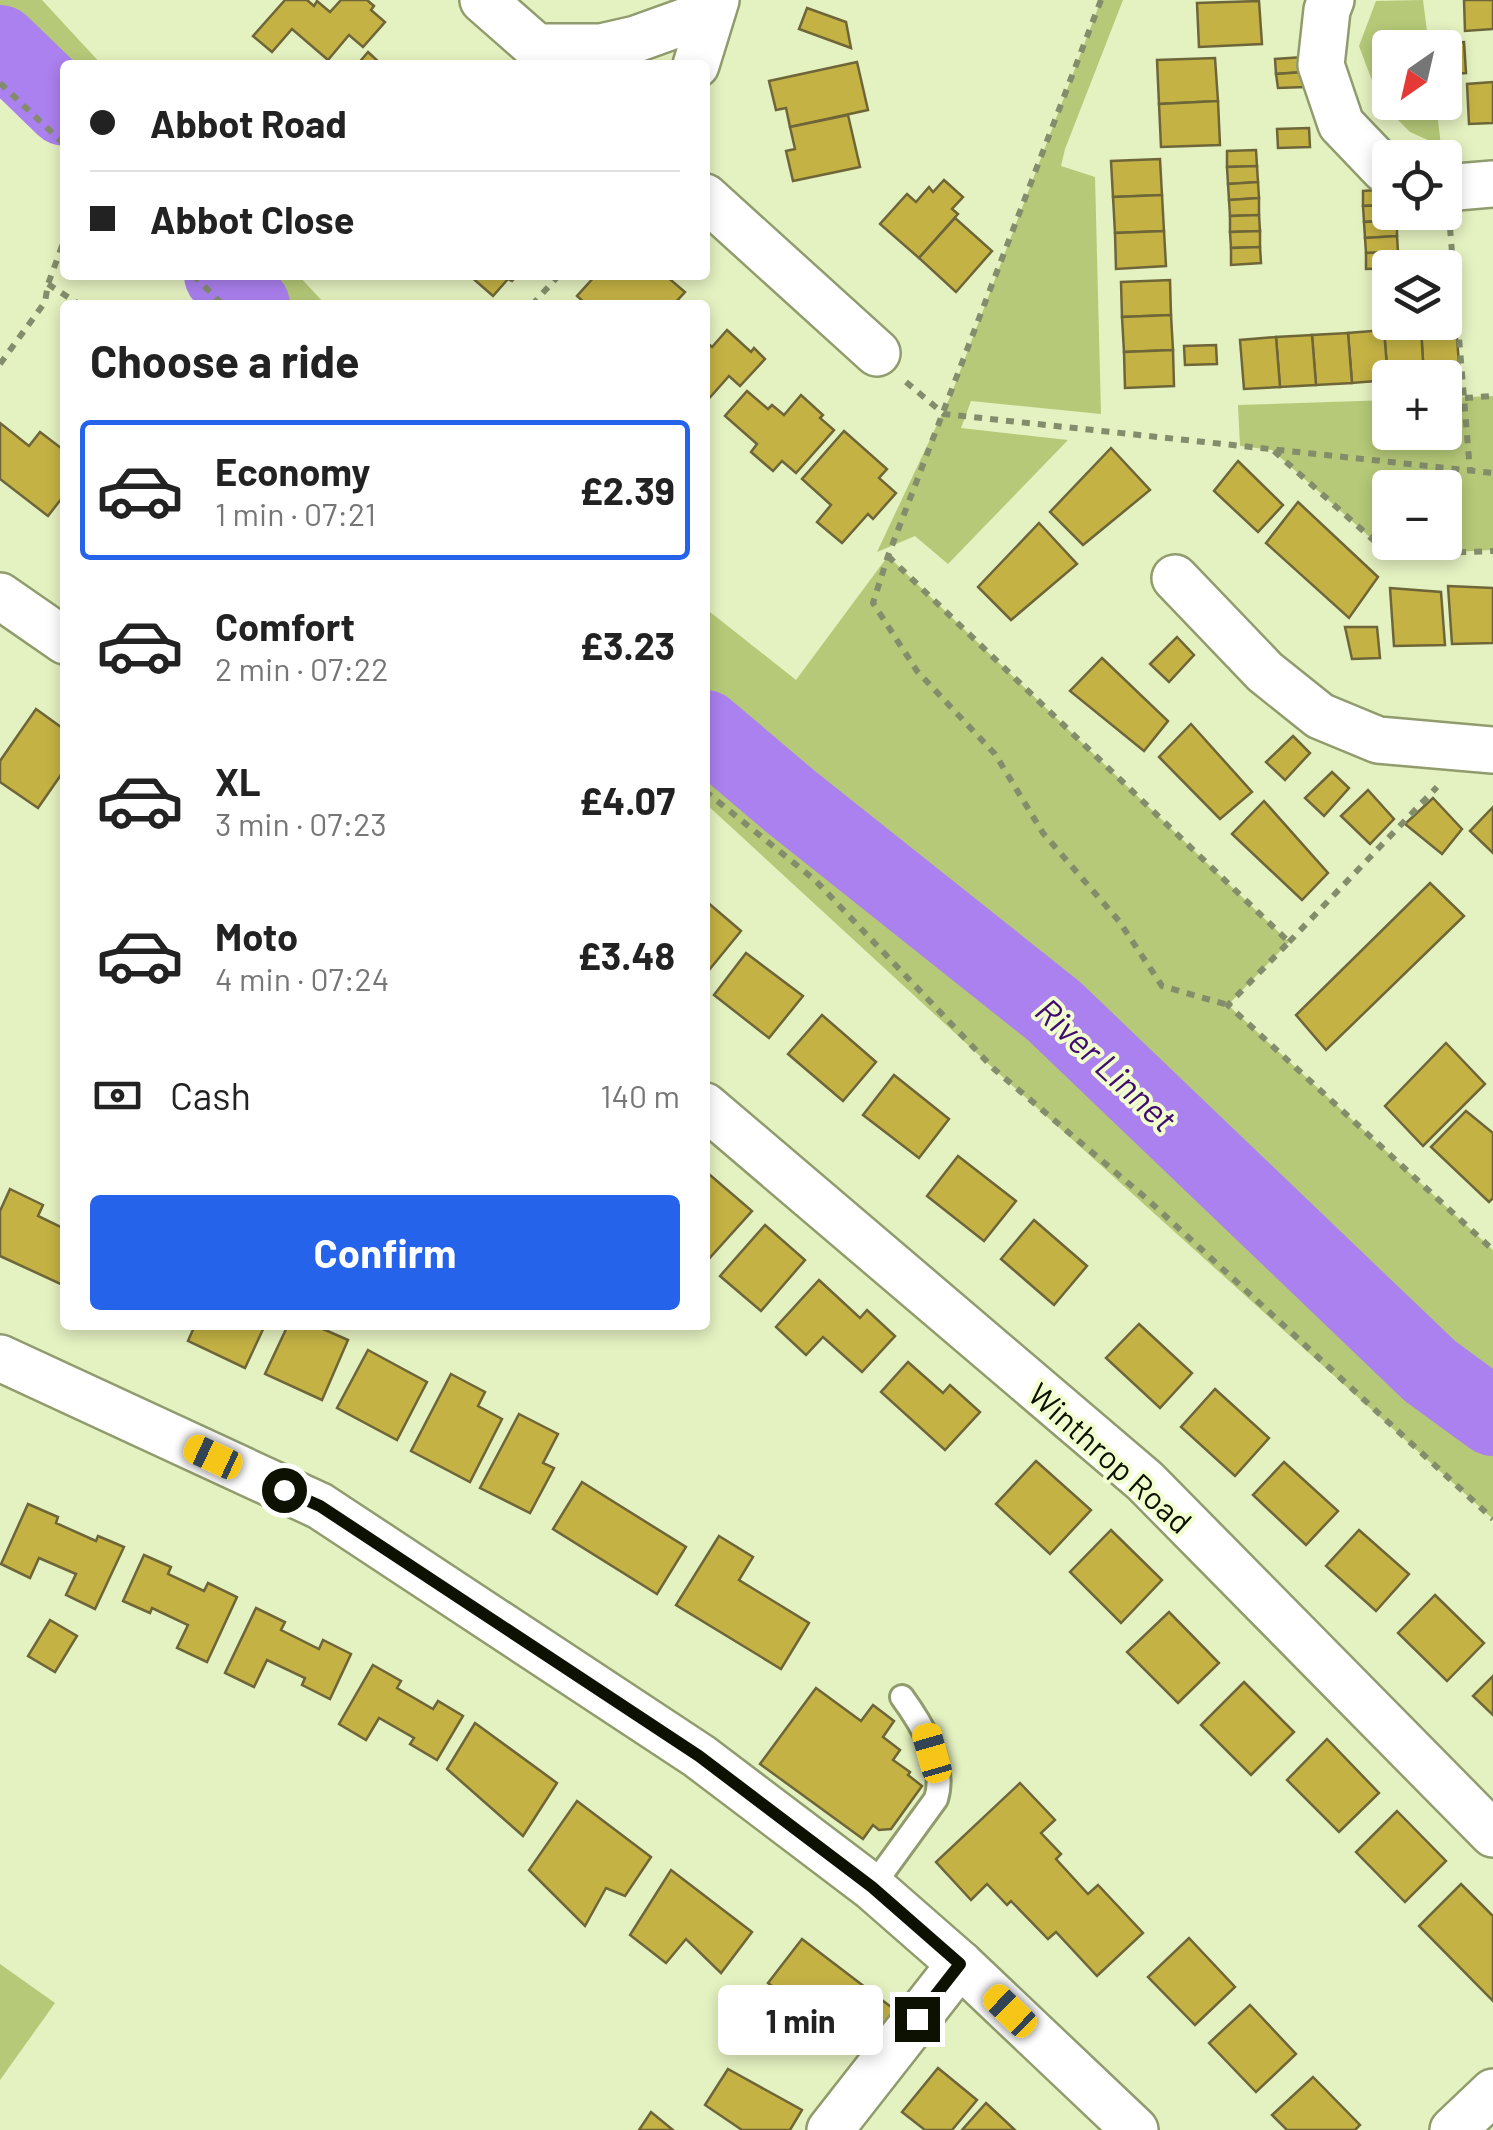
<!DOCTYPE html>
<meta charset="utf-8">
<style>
body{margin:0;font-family:Barlow,sans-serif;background:#f2f2f2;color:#222;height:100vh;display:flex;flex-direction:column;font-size:38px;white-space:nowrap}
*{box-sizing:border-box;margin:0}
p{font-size:32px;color:#767676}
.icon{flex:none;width:55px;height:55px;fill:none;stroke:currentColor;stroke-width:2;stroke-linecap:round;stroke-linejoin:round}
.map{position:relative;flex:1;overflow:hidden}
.panel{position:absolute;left:60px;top:300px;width:650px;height:1030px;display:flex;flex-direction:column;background:#fff;border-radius:10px;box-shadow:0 5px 15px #0003}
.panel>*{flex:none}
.top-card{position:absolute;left:60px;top:60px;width:650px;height:220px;border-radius:10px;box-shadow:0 5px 15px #0003;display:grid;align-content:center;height:220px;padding:0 30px;background:#fff}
.needle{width:65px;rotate:214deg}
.controls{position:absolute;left:1372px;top:30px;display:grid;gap:20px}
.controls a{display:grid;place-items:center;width:90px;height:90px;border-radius:10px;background:#fff;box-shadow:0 5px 15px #0003;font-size:50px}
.end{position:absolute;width:45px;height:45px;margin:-22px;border:12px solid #0d1102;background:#fff;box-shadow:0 0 0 5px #fff}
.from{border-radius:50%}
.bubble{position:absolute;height:70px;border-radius:10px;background:#fff;box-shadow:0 5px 15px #0003;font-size:32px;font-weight:700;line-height:70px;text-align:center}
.car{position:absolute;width:30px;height:60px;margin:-30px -15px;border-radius:12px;box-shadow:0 0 8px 2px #0007;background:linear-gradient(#f5c518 24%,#345 0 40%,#f5c518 0 76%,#345 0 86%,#f5c518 0)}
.top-card b{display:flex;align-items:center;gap:35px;height:95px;font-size:38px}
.top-card b+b{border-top:2px solid #e0e0e0}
.top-card i{width:25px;height:25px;background:#222}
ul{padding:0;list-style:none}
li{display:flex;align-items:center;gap:30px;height:140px;margin:0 20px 15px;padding:0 10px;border:5px solid transparent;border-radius:10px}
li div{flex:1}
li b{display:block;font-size:38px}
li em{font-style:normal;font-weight:700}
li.on{border-color:#2563eb}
li>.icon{width:90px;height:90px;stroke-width:1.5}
h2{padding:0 30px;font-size:45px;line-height:120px}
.pay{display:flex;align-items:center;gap:25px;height:110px;padding:0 30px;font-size:38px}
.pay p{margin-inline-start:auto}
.cta{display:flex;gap:20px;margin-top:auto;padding:20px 30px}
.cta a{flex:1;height:115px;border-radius:10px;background:#2563eb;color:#fff;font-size:40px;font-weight:700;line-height:115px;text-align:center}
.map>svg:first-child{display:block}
.green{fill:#b5c978;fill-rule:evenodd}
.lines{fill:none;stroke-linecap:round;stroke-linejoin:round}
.river{stroke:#ab80ef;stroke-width:78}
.building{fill:#c4b244;stroke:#6e6638;stroke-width:2.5}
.lane-casing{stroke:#909c6d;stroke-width:28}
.street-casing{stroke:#909c6d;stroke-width:50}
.path{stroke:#848d6b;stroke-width:6;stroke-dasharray:8 8;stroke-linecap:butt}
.lane{stroke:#fff;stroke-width:22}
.street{stroke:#fff;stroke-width:45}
.route{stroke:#0d1102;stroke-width:12}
.labels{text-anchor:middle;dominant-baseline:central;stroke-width:8;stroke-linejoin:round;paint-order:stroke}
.street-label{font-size:32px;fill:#0d1102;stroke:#f1fecd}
.water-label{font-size:35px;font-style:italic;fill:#400c71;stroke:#f1fecd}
</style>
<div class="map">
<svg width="1493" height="2130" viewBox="0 0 1493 2130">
<rect width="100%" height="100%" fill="#e4f1c0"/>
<!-- green -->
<g class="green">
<path d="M 0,0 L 42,0 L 102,65 L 65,65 L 65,138 L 0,89 Z"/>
<path d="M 1101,0 L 1123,0 L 1065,149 L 1061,166 L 1095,177 L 1101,414 L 971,401 L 961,428 L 1068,440 L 948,564 L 915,536 L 877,552 L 951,395 Z"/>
<path d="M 1423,0 L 1429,47 L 1390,48 L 1390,102 L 1436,103 L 1441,146 L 1410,132 L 1380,102 L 1359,46 L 1376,1 Z"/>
<path d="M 212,275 L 298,275 L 326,305 L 240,305 Z"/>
<path d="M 1493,396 L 1493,550 L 1390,555 L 1272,450 L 1240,446 L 1238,405 L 1390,400 L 1390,432 L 1445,432 L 1445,398 ZM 1390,488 L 1445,488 L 1445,542 L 1390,542 Z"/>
<path d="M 888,556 L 1289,942 L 1228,1005 L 1493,1250 L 1493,1519 L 994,1069 L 705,803 L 705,608 L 796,680 Z"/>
<path d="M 0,1964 L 55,2003 L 0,2080 Z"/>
</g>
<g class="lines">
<!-- river -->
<g class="river">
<path d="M 0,44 L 65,107"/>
<path d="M 223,275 L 251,305"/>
<path d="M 705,729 L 790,801 L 1054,1011 L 1430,1371 L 1493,1417"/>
</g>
</g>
<!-- building -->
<g class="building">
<path d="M 285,0 L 307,0 L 314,6 L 317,1 L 330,12 L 341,0 L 367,0 L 374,6 L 371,10 L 385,22 L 363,47 L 349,35 L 328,60 L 292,29 L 272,52 L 253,36 Z"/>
<path d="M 1464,0 L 1493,0 L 1493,29 L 1465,31 Z"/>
<path d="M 1259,1 L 1262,44 L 1199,47 L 1197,3 Z"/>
<path d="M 807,8 L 846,22 L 851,48 L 799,29 Z"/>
<path d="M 1464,42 L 1466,73 L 1452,74 L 1450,43 Z"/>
<path d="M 368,52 L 382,65 L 357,65 Z"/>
<path d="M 1303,57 L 1304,72 L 1276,74 L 1275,59 Z"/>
<path d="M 1215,58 L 1218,101 L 1159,104 L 1157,60 Z"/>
<path d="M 857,62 L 868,110 L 790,127 L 786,108 L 776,110 L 769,81 Z"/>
<path d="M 1304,72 L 1305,87 L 1278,88 L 1276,74 Z"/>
<path d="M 1493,82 L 1493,123 L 1469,124 L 1467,84 Z"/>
<path d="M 1218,101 L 1220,145 L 1161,147 L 1159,104 Z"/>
<path d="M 848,115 L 860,167 L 793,181 L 786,151 L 795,149 L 790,127 Z"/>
<path d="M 1309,128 L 1310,147 L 1278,148 L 1277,129 Z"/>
<path d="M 1256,150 L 1257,166 L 1227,167 L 1227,151 Z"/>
<path d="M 1160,159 L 1162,195 L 1113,197 L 1111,161 Z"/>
<path d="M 1257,166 L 1258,182 L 1228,184 L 1227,167 Z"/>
<path d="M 944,180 L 963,197 L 952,209 L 958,214 L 919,258 L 880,224 L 907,194 L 916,202 L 929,187 L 933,192 Z"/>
<path d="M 1258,182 L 1259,198 L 1229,200 L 1228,184 Z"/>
<path d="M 1390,189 L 1390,205 L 1363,206 L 1363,191 Z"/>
<path d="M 1162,195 L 1164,231 L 1115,233 L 1113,197 Z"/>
<path d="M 1259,198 L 1259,215 L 1230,216 L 1229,200 Z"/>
<path d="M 1390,205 L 1390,212 L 1396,212 L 1397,220 L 1364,222 L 1363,206 Z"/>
<path d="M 1259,215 L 1260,231 L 1230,232 L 1230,216 Z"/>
<path d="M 955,218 L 992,251 L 956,292 L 919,258 Z"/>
<path d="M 1397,220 L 1397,236 L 1365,238 L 1364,222 Z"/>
<path d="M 1164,231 L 1166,266 L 1116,269 L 1115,233 Z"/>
<path d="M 1260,231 L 1260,247 L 1231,248 L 1230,232 Z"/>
<path d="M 1397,236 L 1398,252 L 1366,253 L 1365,238 Z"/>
<path d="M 1260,247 L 1261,263 L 1231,265 L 1231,248 Z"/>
<path d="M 1398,252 L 1399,268 L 1366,269 L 1366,253 Z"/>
<path d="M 469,275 L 517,275 L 512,281 L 508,279 L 493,296 Z"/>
<path d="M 596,275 L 665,275 L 685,292 L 673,305 L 587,305 L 577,296 Z"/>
<path d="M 1170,280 L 1171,315 L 1122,317 L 1121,282 Z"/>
<path d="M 1171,315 L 1173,350 L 1124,352 L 1122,317 Z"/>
<path d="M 1456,326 L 1460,376 L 1424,378 L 1421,328 Z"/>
<path d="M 1421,328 L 1424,378 L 1390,378 L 1388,380 L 1384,330 Z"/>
<path d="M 727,330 L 751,352 L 754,348 L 765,359 L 740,386 L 729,376 L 705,403 L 705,341 L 712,347 Z"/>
<path d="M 1384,330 L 1388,380 L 1352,383 L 1348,333 Z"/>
<path d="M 1348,333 L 1352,383 L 1316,385 L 1312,335 Z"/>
<path d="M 1312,335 L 1316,385 L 1280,387 L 1276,337 Z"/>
<path d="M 1276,337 L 1280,387 L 1244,389 L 1240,340 Z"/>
<path d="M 1216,345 L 1217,364 L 1185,365 L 1184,346 Z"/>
<path d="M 1173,350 L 1174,386 L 1125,388 L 1124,352 Z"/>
<path d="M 747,391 L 768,409 L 772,405 L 784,415 L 801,395 L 823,415 L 820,418 L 834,430 L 796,473 L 782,461 L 773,471 L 751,452 L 757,444 L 725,416 Z"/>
<path d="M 0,423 L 29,446 L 40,432 L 65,451 L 65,494 L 48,516 L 0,479 Z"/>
<path d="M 844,431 L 887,469 L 879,478 L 896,493 L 873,519 L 868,514 L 842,543 L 817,522 L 831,505 L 802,479 Z"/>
<path d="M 1111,448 L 1150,490 L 1083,545 L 1050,512 Z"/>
<path d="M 1238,461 L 1283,505 L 1258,532 L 1214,491 Z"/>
<path d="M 1298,502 L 1378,577 L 1349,618 L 1266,543 Z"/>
<path d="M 1039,523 L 1077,564 L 1011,620 L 978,587 Z"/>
<path d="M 1448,586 L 1493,588 L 1493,643 L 1452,644 Z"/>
<path d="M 1390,588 L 1441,592 L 1445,645 L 1394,646 Z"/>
<path d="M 1345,627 L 1377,627 L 1380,658 L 1352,659 Z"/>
<path d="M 1177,637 L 1194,655 L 1169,682 L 1150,664 Z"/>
<path d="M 1102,658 L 1168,721 L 1144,751 L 1070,691 Z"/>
<path d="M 36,709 L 65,730 L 65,769 L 38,808 L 0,782 L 0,761 Z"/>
<path d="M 1191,724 L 1252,792 L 1220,819 L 1159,757 Z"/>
<path d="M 1293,736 L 1310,753 L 1285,780 L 1266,762 Z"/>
<path d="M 1332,772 L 1349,788 L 1324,816 L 1305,798 Z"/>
<path d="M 1368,790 L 1394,819 L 1370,844 L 1341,816 Z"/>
<path d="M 1433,798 L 1462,829 L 1442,854 L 1405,824 Z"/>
<path d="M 1264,801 L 1328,873 L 1302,900 L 1232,834 Z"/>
<path d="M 1493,807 L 1493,853 L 1470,831 Z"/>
<path d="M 1430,883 L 1464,916 L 1326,1050 L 1296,1015 Z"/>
<path d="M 706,901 L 741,931 L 705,975 L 705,903 Z"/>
<path d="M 746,953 L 803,996 L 769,1038 L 714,995 Z"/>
<path d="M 822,1015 L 876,1062 L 843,1101 L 788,1054 Z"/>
<path d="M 1446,1043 L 1485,1084 L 1423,1146 L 1385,1106 Z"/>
<path d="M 894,1075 L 949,1119 L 919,1158 L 863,1115 Z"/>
<path d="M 1466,1111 L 1493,1133 L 1493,1198 L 1489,1202 L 1431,1147 Z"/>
<path d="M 958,1156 L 1016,1201 L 984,1241 L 927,1196 Z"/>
<path d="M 710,1175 L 752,1211 L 706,1262 L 705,1181 Z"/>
<path d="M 10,1189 L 43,1205 L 38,1216 L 65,1229 L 65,1286 L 0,1256 L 0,1211 Z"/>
<path d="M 1034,1220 L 1087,1266 L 1054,1305 L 1001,1259 Z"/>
<path d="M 765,1225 L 805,1260 L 761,1311 L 720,1276 Z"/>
<path d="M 819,1280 L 860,1318 L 867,1310 L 895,1336 L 862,1372 L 823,1337 L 806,1355 L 776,1327 Z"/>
<path d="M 1139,1324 L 1192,1373 L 1160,1408 L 1106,1358 Z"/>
<path d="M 195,1325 L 265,1325 L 245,1368 L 188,1341 Z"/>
<path d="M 288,1325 L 314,1325 L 348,1340 L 322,1400 L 265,1374 Z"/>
<path d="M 368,1350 L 427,1382 L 397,1440 L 337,1408 Z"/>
<path d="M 908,1362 L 943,1393 L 950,1385 L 980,1412 L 945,1450 L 881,1392 Z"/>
<path d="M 451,1374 L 485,1392 L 478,1406 L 502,1419 L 470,1482 L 411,1451 Z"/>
<path d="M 1215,1389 L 1269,1438 L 1235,1476 L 1181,1427 Z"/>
<path d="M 519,1414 L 558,1434 L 543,1463 L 554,1468 L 530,1513 L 480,1488 Z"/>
<path d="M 1036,1461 L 1091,1510 L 1050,1554 L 996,1504 Z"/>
<path d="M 1284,1462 L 1338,1511 L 1306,1545 L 1253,1495 Z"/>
<path d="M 582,1482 L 686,1547 L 657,1594 L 553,1529 Z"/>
<path d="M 28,1504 L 58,1517 L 56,1523 L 96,1541 L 98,1536 L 124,1547 L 95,1609 L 66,1595 L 76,1574 L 39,1558 L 30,1578 L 1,1564 Z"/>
<path d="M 1111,1530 L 1162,1580 L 1121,1623 L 1070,1572 Z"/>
<path d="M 1359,1530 L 1409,1574 L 1376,1611 L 1326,1566 Z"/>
<path d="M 719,1536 L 753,1557 L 739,1580 L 809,1623 L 781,1669 L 676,1605 Z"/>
<path d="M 144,1555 L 171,1567 L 168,1574 L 204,1591 L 208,1583 L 237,1597 L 207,1662 L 177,1648 L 188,1625 L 152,1608 L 150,1613 L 123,1601 Z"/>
<path d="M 1435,1595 L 1484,1643 L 1447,1681 L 1398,1633 Z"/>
<path d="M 256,1608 L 285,1622 L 281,1630 L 319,1649 L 323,1640 L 351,1654 L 330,1699 L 302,1685 L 305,1678 L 267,1660 L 254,1687 L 225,1673 Z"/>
<path d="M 1169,1612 L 1219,1663 L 1178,1703 L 1127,1652 Z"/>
<path d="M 50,1620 L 77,1636 L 55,1672 L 28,1656 Z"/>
<path d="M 373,1665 L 401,1681 L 397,1688 L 433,1709 L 438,1701 L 463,1716 L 437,1760 L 410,1744 L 414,1738 L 379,1718 L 366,1740 L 339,1724 Z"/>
<path d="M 1493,1676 L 1493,1715 L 1473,1696 Z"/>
<path d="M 1244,1682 L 1294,1732 L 1251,1775 L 1201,1725 Z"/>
<path d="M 816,1688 L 861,1721 L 873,1705 L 894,1721 L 883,1737 L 900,1750 L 893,1760 L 910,1772 L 908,1775 L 922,1786 L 891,1829 L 879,1830 L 873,1825 L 863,1839 L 760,1764 Z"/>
<path d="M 475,1723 L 557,1783 L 523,1836 L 447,1769 Z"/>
<path d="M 1327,1739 L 1379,1793 L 1339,1832 L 1287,1780 Z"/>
<path d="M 1020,1783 L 1055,1820 L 1041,1833 L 1061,1854 L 1056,1859 L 1088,1894 L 1098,1885 L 1143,1933 L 1097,1976 L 1056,1932 L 1048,1939 L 1011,1901 L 1007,1905 L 987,1884 L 971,1900 L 936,1862 Z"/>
<path d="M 577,1801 L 651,1857 L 625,1896 L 606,1888 L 585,1926 L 529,1870 Z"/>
<path d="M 1397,1811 L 1446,1861 L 1405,1902 L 1356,1852 Z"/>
<path d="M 671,1870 L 752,1932 L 721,1973 L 686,1939 L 666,1963 L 630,1935 Z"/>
<path d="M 1461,1884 L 1493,1916 L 1493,2001 L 1419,1926 Z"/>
<path d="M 1189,1938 L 1235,1987 L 1195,2025 L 1148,1977 Z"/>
<path d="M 802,1939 L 895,2010 L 862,2054 L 768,1983 Z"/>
<path d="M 1250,2005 L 1296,2054 L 1256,2092 L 1209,2043 Z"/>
<path d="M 938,2068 L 977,2100 L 952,2130 L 925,2130 L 902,2112 Z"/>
<path d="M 728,2069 L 802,2110 L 790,2130 L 742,2130 L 705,2105 Z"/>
<path d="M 1313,2077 L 1360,2125 L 1355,2130 L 1287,2130 L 1272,2115 Z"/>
<path d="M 986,2103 L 1015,2130 L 962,2130 Z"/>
<path d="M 651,2112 L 673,2130 L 639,2130 Z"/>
</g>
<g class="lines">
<defs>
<path id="lane" d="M 872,1887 L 936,1799 C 947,1765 921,1723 902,1697"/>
<g id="street">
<path d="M 483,0 L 557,65"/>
<path d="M 1331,0 L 1327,10 L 1321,65 L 1341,124 L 1384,169 L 1390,170"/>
<path d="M 537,47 L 601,47 L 636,39 L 711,12"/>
<path d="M 696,65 L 716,0"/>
<path d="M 1445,188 L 1493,184"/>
<path d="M 705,197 L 877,353"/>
<path d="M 1175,578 L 1265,672 L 1320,716 L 1378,740 L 1493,750"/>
<path d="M 0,596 L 65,641"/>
<path d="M 705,1106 L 1145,1481 L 1493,1834"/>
<path d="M 0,1358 L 320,1506 L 699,1756 L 872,1887 L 960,1964 L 1135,2130"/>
<path d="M 830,2130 L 960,1964"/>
<path d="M 1453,2130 L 1493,2092"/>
</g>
</defs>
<!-- lane casing -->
<use href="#lane" class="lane-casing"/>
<!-- street casing -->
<use href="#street" class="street-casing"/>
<!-- path -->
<g class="path">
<path d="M 1101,0 L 888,556 L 873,603 L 917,671 L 995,754 L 1043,833 L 1119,921 L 1162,986 L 1228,1005"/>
<path d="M 0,83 L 65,145"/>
<path d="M 1450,228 L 1470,471"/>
<path d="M 193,275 L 223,305"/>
<path d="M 48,284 L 80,305"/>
<path d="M 532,305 L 559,275"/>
<path d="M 0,364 L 45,302 L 48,284 L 65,238"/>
<path d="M 906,382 L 944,414 L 1493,473"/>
<path d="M 1465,398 L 1493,396"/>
<path d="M 1274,451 L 1390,555 L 1493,551"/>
<path d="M 888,556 L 1289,942 L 1228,1005 L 1493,1250"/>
<path d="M 705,791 L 815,880 L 994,1069 L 1147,1199 L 1493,1519"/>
<path d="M 1289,942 L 1437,787"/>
</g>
<!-- lane -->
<use href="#lane" class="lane"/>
<!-- street -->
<use href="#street" class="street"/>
</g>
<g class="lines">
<!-- route -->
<path class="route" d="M 284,1490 L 320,1506 L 699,1756 L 872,1887 L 960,1964 L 917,2019"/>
</g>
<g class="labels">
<!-- street labels -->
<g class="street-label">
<text transform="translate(1111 1457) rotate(42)">Winthrop Road</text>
</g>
<!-- water labels -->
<g class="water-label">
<text transform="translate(1107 1064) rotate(43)">River Linnet</text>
</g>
</g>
</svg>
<div class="controls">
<a><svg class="needle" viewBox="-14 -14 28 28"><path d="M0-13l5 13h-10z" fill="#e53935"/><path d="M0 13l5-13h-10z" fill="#767676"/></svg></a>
<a><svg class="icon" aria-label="locate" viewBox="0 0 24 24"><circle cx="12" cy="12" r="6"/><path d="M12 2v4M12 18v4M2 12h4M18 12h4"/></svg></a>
<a><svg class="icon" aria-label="layers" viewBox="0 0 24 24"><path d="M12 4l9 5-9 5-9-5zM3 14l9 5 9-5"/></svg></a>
<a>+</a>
<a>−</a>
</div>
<i class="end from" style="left:284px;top:1490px"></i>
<i class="end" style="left:917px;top:2019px"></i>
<div class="bubble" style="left:718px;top:1985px;width:165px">1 min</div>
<i class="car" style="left:213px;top:1457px;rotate:295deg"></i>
<i class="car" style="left:932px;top:1753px;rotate:344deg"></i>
<i class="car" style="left:1010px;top:2011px;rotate:314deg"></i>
<div class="top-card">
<b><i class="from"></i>Abbot Road</b>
<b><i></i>Abbot Close</b>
</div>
<section class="panel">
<h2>Choose a ride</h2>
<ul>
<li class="on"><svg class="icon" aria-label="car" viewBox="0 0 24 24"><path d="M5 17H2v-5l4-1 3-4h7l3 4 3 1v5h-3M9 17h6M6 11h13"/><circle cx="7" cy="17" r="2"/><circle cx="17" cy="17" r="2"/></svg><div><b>Economy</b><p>1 min · 07:21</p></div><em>£2.39</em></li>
<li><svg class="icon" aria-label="car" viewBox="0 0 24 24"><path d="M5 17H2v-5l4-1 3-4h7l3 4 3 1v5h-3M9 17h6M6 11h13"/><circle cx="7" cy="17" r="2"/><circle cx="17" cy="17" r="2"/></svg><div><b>Comfort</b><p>2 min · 07:22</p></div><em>£3.23</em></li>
<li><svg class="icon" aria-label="car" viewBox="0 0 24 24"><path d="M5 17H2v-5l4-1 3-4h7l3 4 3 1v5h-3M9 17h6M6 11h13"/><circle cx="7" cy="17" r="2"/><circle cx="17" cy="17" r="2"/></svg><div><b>XL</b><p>3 min · 07:23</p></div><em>£4.07</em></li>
<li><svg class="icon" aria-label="car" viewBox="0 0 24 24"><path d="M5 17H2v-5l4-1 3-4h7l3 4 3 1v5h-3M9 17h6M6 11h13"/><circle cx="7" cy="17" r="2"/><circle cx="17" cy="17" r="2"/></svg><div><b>Moto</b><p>4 min · 07:24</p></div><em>£3.48</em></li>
</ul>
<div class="pay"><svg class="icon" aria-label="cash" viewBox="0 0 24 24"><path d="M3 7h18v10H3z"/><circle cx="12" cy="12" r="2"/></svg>Cash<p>140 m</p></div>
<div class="cta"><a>Confirm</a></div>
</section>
</div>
